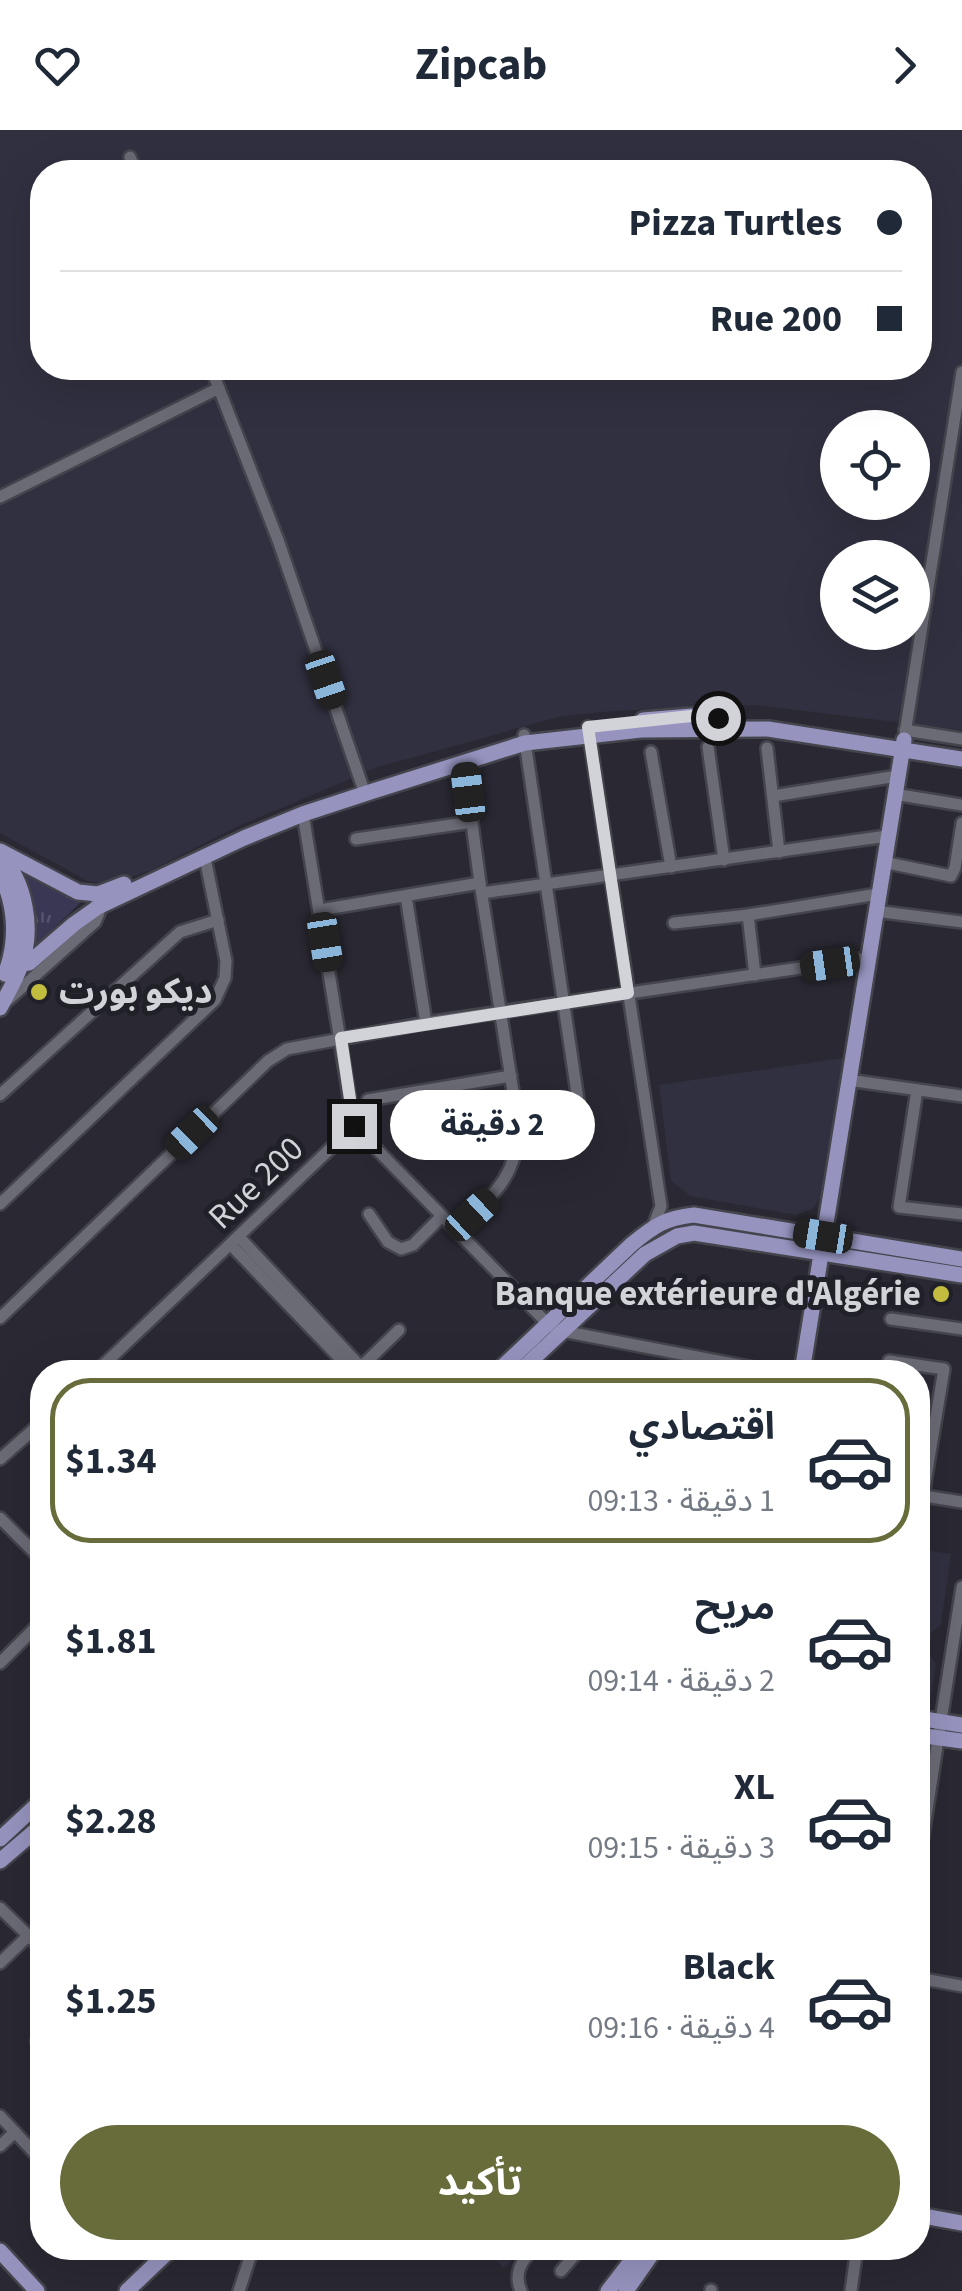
<!DOCTYPE html>
<html lang="ar">
<meta charset="utf-8">
<style>
body{margin:0;font-family:"Source Sans 3","Noto Sans Arabic",sans-serif;background:#f2f2f3;color:#1f2937;direction:rtl;height:100vh;display:flex;flex-direction:column;font-size:38px;white-space:nowrap}
*{box-sizing:border-box;margin:0}
p{font-size:32px;color:#747a83}
.icon{flex:none;width:55px;height:55px;fill:none;stroke:currentColor;stroke-width:2;stroke-linecap:round;stroke-linejoin:round}
.map{position:relative;flex:1;overflow:hidden;direction:ltr}
.panel{position:absolute;left:30px;top:1230px;width:900px;height:900px;display:flex;flex-direction:column;background:#fff;border-radius:40px;box-shadow:0 10px 40px #0002;direction:rtl}
.panel>*{flex:none}
.top-card{position:absolute;left:30px;top:30px;width:902px;height:220px;border-radius:40px;box-shadow:0 10px 40px #0002;direction:rtl;display:grid;align-content:center;height:220px;padding:0 30px;background:#fff}
.buttons{position:absolute;left:820px;top:280px;display:grid;gap:20px}
.buttons a{display:grid;place-items:center;width:110px;height:110px;border-radius:50%;background:#fff;box-shadow:0 10px 40px #0002;font-size:50px}
.end{position:absolute;width:45px;height:45px;margin:-22px;border:12px solid #d2d2d9;background:#111;box-shadow:0 0 0 5px #111}
.from{border-radius:50%}
.bubble{position:absolute;height:70px;border-radius:35px;background:#fff;box-shadow:0 10px 40px #0002;font-size:32px;font-weight:700;line-height:70px;text-align:center;direction:rtl}
.car{position:absolute;width:30px;height:60px;margin:-30px -15px;border-radius:12px;box-shadow:0 0 8px 2px #0007;background:linear-gradient(#222 24%,#8ab4d8 0 40%,#222 0 76%,#8ab4d8 0 86%,#222 0)}
.top-card b{display:flex;align-items:center;gap:35px;height:95px;font-size:38px}
.top-card b+b{border-top:2px solid #e0e1e3}
.top-card i{width:25px;height:25px;background:#1f2937}
ul{padding:18px 0 0;list-style:none}
li{display:flex;align-items:center;gap:30px;height:165px;margin:0 20px 15px;padding:0 10px;border:5px solid transparent;border-radius:40px}
li div{flex:1}
li b{display:block;font-size:38px}
li em{font-style:normal;font-weight:700}
li.current{border-color:#686c3b}
li>.icon{width:90px;height:90px;stroke-width:1.5}
.primary-button{display:flex;gap:20px;margin-top:auto;padding:20px 30px}
.primary-button a{flex:1;height:115px;border-radius:60px;background:#686c3b;color:#fff;font-size:40px;font-weight:700;line-height:115px;text-align:center}
header{display:flex;justify-content:space-between;align-items:center;height:130px;padding:0 30px;background:#fff;font-size:45px;font-weight:700}
.map>svg:first-child{display:block}
.built{fill:#313040;fill-rule:evenodd}
.grass{fill:url(#grass-tufts)}
.lines{fill:none;stroke-linecap:round;stroke-linejoin:round}
.minor-casing{stroke:#44444c;stroke-width:16}
.major-casing{stroke:#44444c;stroke-width:20}
.minor{stroke:#6b6b76;stroke-width:11}
.major{stroke:#9694bf;stroke-width:15}
.route{stroke:#d2d2d9;stroke-width:12}
.poi-dot{fill:#c2bd3f;stroke:#202029;stroke-width:4}
.labels{text-anchor:middle;dominant-baseline:central;stroke-width:10;stroke-linejoin:round;paint-order:stroke}
.poi-label{font-size:35px;font-weight:bold;fill:#d2d2d9;stroke:#202029;text-anchor:start}
.street-label{font-size:35px;fill:#d2d2d9;stroke:#202029}
</style>
<header><svg class="icon" aria-label="forward" viewBox="0 0 24 24"><path d="M9 5l7 7-7 7"/></svg>Zipcab<svg class="icon" aria-label="heart" viewBox="0 0 24 24"><path d="M12 20l-8-8c-3-5 5-10 8-4 3-6 11-1 8 4z"/></svg></header>
<div class="map">
<svg width="962" height="2161" viewBox="0 0 962 2161">
<defs>
<pattern id="grass-tufts" width="24" height="20" patternUnits="userSpaceOnUse" patternTransform="scale(2.5)"><rect width="24" height="20" fill="#393754"/><path d="M3 7l-1-3M5 7V3M7 7l1-3M15 17l-1-3M17 17v-4M19 17l1-3" fill="none" stroke="#55536c"/></pattern>
</defs>
<rect width="100%" height="100%" fill="#2a2933"/>
<!-- built -->
<g class="built">
<path d="M 0,0 L 962,0 L 962,600 L 755,575 L 612,581 L 562,586 L 378,637 L 236,697 L 152,740 L 110,754 L 88,751 L 0,703 ZM 42,42 L 920,42 L 920,238 L 42,238 ZM 838,298 L 912,298 L 912,372 L 838,372 ZM 838,428 L 912,428 L 912,502 L 838,502 Z"/>
<path d="M 843,928 L 820,1068 L 812,1079 L 796,1085 L 691,1066 L 671,1051 L 659,955 Z"/>
<path d="M 918,1419 L 951,1424 L 941,1494 L 931,1503 L 929,1523 L 936,1534 L 929,1576 L 923,1579 L 918,1578 Z"/>
<path d="M 484,2118 L 523,2118 L 504,2138 Z"/>
</g>
<!-- grass -->
<path class="grass" d="M 18,735 L 82,767 L 83,770 L 31,820 C 36,787 30,766 18,735 Z"/>
<g class="lines">
<defs>
<g id="minor">
<path d="M 130,27 L 136,42"/>
<path d="M 211,238 L 278,410 L 362,655"/>
<path d="M 0,367 L 219,258"/>
<path d="M 588,597 L 661,1076 L 653,1097"/>
<path d="M 905,600 L 962,609"/>
<path d="M 904,610 L 962,242"/>
<path d="M 708,617 L 724,730"/>
<path d="M 767,618 L 779,722"/>
<path d="M 651,622 L 671,737"/>
<path d="M 894,664 L 962,675"/>
<path d="M 773,666 L 897,646"/>
<path d="M 356,709 L 472,692"/>
<path d="M 883,732 L 951,746 L 955,738 L 962,693"/>
<path d="M 482,763 L 887,706"/>
<path d="M 406,766 L 426,893"/>
<path d="M 320,780 L 480,753"/>
<path d="M 875,781 L 962,792"/>
<path d="M 748,785 L 755,845"/>
<path d="M 674,793 L 748,785 L 878,764"/>
<path d="M 8,870 L 95,792 L 99,783 L 96,774"/>
<path d="M 848,950 L 962,966"/>
<path d="M 917,960 L 899,1077 L 962,1084"/>
<path d="M 0,965 L 180,802 L 218,790"/>
<path d="M 368,970 L 511,946"/>
<path d="M 516,980 L 578,970 L 524,605"/>
<path d="M 354,996 L 548,1194 L 562,1201 L 775,1242"/>
<path d="M 0,1074 L 215,870 L 225,848 L 226,831 L 205,728"/>
<path d="M 369,1084 L 388,1112 L 401,1119 L 413,1115 L 442,1086"/>
<path d="M 456,1100 C 492,1066 519,1047 518,993 L 480,753 L 464,633"/>
<path d="M 239,1107 L 361,1237"/>
<path d="M 231,1115 L 353,1242"/>
<path d="M 0,1188 L 268,931 L 287,919 L 426,893 L 868,828"/>
<path d="M 891,1189 L 962,1199"/>
<path d="M 358,1240 L 399,1200"/>
<path d="M 96,1242 L 354,996 L 303,684"/>
<path d="M 887,1242 L 889,1231 L 944,1239 L 923,1365"/>
<path d="M 0,1329 L 42,1292"/>
<path d="M 918,1365 L 962,1372"/>
<path d="M 0,1388 L 42,1430"/>
<path d="M 0,1533 L 42,1491"/>
<path d="M 918,1737 L 962,1457"/>
<path d="M 0,1778 L 42,1819"/>
<path d="M 0,1833 L 29,1805"/>
<path d="M 918,1848 L 962,1856"/>
<path d="M 42,1900 L 37,1911 L 42,1920"/>
<path d="M 0,1986 L 42,2031"/>
<path d="M 0,2016 L 15,2002"/>
<path d="M 561,2141 L 581,2118"/>
<path d="M 239,2161 L 253,2118"/>
<path d="M 521,2161 C 513,2143 522,2130 534,2118"/>
<path d="M 711,2161 L 711,2160"/>
<path d="M 851,2161 L 857,2118"/>
</g>
<g id="major">
<path d="M 643,590 L 691,586 L 725,589"/>
<path d="M 0,721 L 78,762 L 98,764 L 124,754"/>
<path d="M 0,725 C 26,752 34,800 21,835 C 16,850 7,864 0,878"/>
<path d="M 0,744 C 16,774 18,812 5,844"/>
<path d="M 9,835 L 29,833 L 74,794 L 98,777 L 244,708 L 303,684 L 370,662 L 525,613 L 641,600 L 768,599 L 962,629"/>
<path d="M 497,1242 L 632,1114 C 654,1096 665,1088 694,1085 L 962,1129"/>
<path d="M 519,1242 L 645,1124 L 677,1106 L 694,1103 L 962,1145"/>
<path d="M 802,1242 L 904,610"/>
<path d="M 918,1588 L 962,1595"/>
<path d="M 918,1605 L 962,1611"/>
<path d="M 0,1709 L 42,1670"/>
<path d="M 0,1731 L 42,1695"/>
<path d="M 918,2085 L 962,2093"/>
<path d="M 0,2121 L 37,2161"/>
<path d="M 127,2161 L 172,2118"/>
<path d="M 608,2161 L 641,2118"/>
<path d="M 626,2161 L 656,2118"/>
</g>
</defs>
<!-- minor casing -->
<use href="#minor" class="minor-casing"/>
<!-- major casing -->
<use href="#major" class="major-casing"/>
<!-- minor -->
<use href="#minor" class="minor"/>
<!-- major -->
<use href="#major" class="major"/>
</g>
<g class="lines">
<!-- route -->
<path class="route" d="M 354,996 L 341,908 L 628,863 L 588,597 L 691,586 L 718,588"/>
</g>
<!-- markers -->
<g class="poi-dot">
<circle cx="39" cy="862" r="10"/>
<circle cx="941" cy="1164" r="10"/>
</g>
<g class="labels">
<!-- poi labels -->
<g class="poi-label">
<text x="59" y="862">ديكو بورت</text>
<text x="921" y="1164" text-anchor="end">Banque extérieure d'Algérie</text>
</g>
<!-- street labels -->
<g class="street-label">
<text transform="translate(256 1053) rotate(-44)">Rue 200</text>
</g>
</g>
</svg>
<div class="buttons">
<a><svg class="icon" aria-label="locate" viewBox="0 0 24 24"><circle cx="12" cy="12" r="6"/><path d="M12 2v4M12 18v4M2 12h4M18 12h4"/></svg></a>
<a><svg class="icon" aria-label="layers" viewBox="0 0 24 24"><path d="M12 4l9 5-9 5-9-5zM3 14l9 5 9-5"/></svg></a>
</div>
<i class="end from" style="left:718px;top:588px"></i>
<i class="end" style="left:354px;top:996px"></i>
<div class="bubble" style="left:390px;top:960px;width:205px">2 دقيقة</div>
<i class="car" style="left:326px;top:550px;rotate:161deg"></i>
<i class="car" style="left:468px;top:662px;rotate:353deg"></i>
<i class="car" style="left:325px;top:812px;rotate:171deg"></i>
<i class="car" style="left:830px;top:834px;rotate:262deg"></i>
<i class="car" style="left:192px;top:1003px;rotate:226deg"></i>
<i class="car" style="left:472px;top:1085px;rotate:47deg"></i>
<i class="car" style="left:823px;top:1106px;rotate:279deg"></i>
<div class="top-card">
<b><i class="from"></i>Pizza Turtles</b>
<b><i></i>Rue 200</b>
</div>
<section class="panel">
<ul>
<li class="current"><svg class="icon" aria-label="car" viewBox="0 0 24 24"><path d="M5 17H2v-5l4-1 3-4h7l3 4 3 1v5h-3M9 17h6M6 11h13"/><circle cx="7" cy="17" r="2"/><circle cx="17" cy="17" r="2"/></svg><div><b>اقتصادي</b><p>1 دقيقة · 09:13</p></div><em>$1.34</em></li>
<li><svg class="icon" aria-label="car" viewBox="0 0 24 24"><path d="M5 17H2v-5l4-1 3-4h7l3 4 3 1v5h-3M9 17h6M6 11h13"/><circle cx="7" cy="17" r="2"/><circle cx="17" cy="17" r="2"/></svg><div><b>مريح</b><p>2 دقيقة · 09:14</p></div><em>$1.81</em></li>
<li><svg class="icon" aria-label="car" viewBox="0 0 24 24"><path d="M5 17H2v-5l4-1 3-4h7l3 4 3 1v5h-3M9 17h6M6 11h13"/><circle cx="7" cy="17" r="2"/><circle cx="17" cy="17" r="2"/></svg><div><b>XL</b><p>3 دقيقة · 09:15</p></div><em>$2.28</em></li>
<li><svg class="icon" aria-label="car" viewBox="0 0 24 24"><path d="M5 17H2v-5l4-1 3-4h7l3 4 3 1v5h-3M9 17h6M6 11h13"/><circle cx="7" cy="17" r="2"/><circle cx="17" cy="17" r="2"/></svg><div><b>Black</b><p>4 دقيقة · 09:16</p></div><em>$1.25</em></li>
</ul>
<div class="primary-button"><a>تأكيد</a></div>
</section>
</div>
